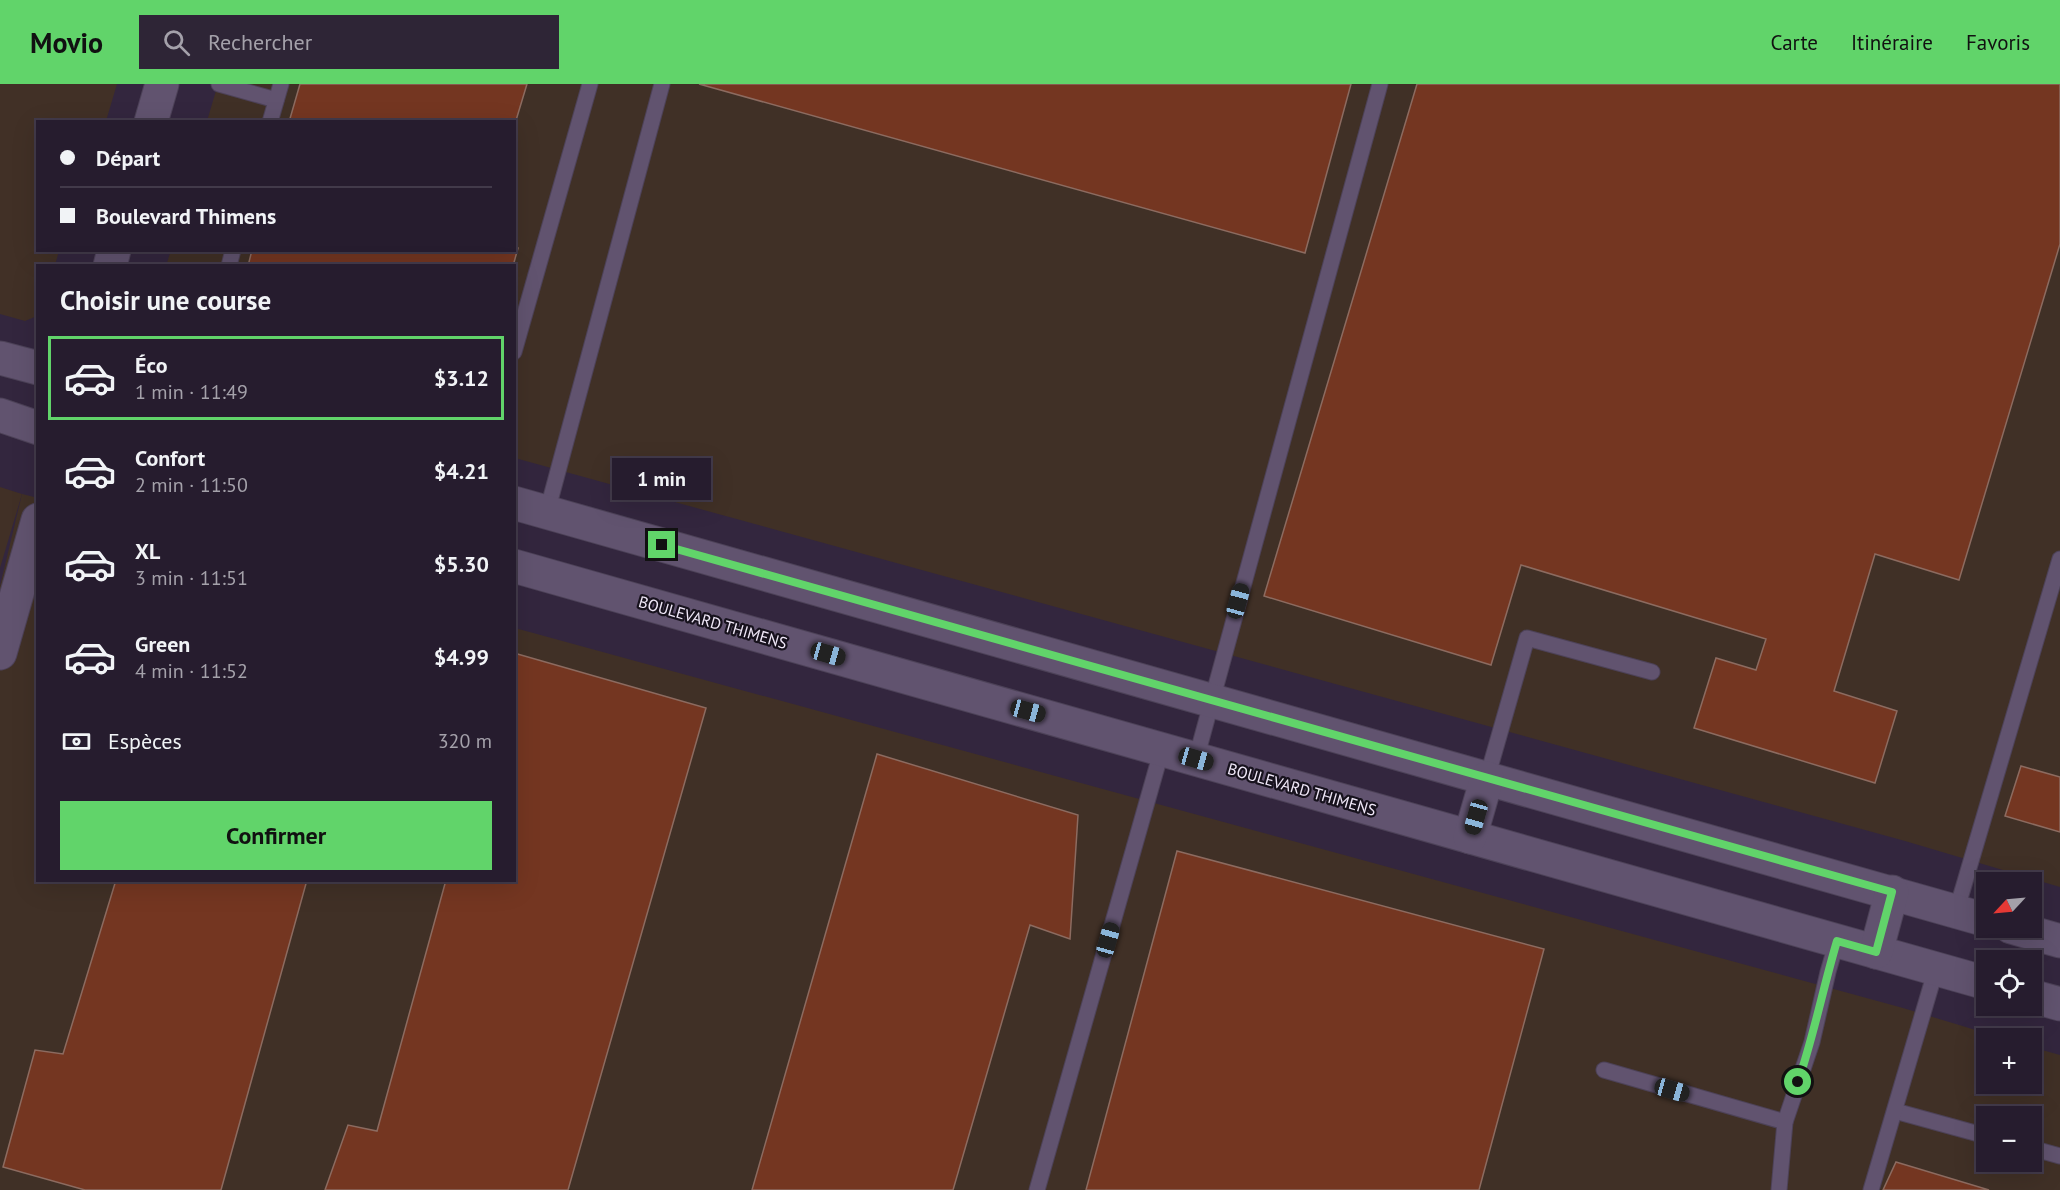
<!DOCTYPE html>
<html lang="fr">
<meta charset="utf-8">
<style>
body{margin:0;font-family:"PT Sans",sans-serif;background:#2e2536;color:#f1f3f6;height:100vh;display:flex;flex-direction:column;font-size:22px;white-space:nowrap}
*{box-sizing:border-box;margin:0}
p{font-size:20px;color:#a4a1aa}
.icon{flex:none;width:33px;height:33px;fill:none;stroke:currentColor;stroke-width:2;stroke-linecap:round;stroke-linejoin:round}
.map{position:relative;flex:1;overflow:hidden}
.side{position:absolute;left:36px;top:180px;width:480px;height:618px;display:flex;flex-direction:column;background:#261c2e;border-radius:0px;box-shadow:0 6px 24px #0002,0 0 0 2px #423a4a}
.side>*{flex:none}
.hud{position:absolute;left:36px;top:36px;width:480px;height:132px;border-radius:0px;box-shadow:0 6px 24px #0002,0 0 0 2px #423a4a;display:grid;align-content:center;height:132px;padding:0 24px;background:#261c2e}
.needle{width:39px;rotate:244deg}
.buttons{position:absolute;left:1976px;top:788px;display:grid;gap:12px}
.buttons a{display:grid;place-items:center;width:66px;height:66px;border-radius:0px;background:#261c2e;box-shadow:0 6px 24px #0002,0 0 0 2px #423a4a;font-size:30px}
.end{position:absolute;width:27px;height:27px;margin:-14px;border:8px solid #61d46a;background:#111;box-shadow:0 0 0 3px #111}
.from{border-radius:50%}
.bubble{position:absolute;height:42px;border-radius:0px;background:#261c2e;box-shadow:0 6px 24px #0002,0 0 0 2px #423a4a;font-size:20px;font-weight:800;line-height:42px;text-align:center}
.car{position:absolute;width:18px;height:36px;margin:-18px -9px;border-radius:8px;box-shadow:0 0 4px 2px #0007;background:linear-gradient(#222 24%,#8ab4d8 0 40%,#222 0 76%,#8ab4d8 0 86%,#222 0)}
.hud b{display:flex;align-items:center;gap:21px;height:57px;font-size:22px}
.hud b+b{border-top:2px solid #423a4a}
.hud i{width:15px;height:15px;background:#f1f3f6}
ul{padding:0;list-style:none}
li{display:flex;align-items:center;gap:18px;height:84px;margin:0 12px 9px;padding:0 12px;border:3px solid transparent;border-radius:0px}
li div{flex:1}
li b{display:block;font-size:22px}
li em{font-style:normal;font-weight:800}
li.selected{border-color:#61d46a}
li>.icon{width:54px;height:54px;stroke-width:1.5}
h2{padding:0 24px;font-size:27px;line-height:72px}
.pay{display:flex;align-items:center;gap:15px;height:66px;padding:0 24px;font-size:22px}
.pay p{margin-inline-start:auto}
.primary-button{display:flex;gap:12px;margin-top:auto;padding:12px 24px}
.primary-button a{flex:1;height:69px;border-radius:0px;background:#61d46a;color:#111;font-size:24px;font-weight:800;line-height:69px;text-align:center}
header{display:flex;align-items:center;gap:36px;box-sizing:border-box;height:84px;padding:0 30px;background:#61d46a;color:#111}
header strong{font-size:28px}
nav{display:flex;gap:33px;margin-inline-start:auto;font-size:21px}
.search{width:420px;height:54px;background:#2e2536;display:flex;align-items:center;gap:15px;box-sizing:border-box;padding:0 21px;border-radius:0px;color:#a4a1aa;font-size:22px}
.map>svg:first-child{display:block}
.commercial{fill:#413026}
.industrial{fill:#403026;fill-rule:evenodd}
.building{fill:#743621;stroke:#8c6b60;stroke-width:1.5}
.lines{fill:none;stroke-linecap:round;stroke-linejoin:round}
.lane-casing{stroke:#4d4258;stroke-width:17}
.secondary-casing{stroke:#4d4258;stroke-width:35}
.lane{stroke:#61536f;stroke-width:15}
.secondary{stroke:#61536f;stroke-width:33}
.route{stroke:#61d46a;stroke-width:8}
.labels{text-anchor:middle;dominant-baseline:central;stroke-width:4.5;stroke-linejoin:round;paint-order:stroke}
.street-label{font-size:16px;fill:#f0e8f8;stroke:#17121d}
</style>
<header>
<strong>Movio</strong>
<div class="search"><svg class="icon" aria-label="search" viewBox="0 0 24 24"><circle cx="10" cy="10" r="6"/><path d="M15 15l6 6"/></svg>Rechercher</div>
<nav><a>Carte</a><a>Itinéraire</a><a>Favoris</a></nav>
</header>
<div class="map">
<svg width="2060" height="1106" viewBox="0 0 2060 1106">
<rect width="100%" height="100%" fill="#33263e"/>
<!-- commercial -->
<g class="commercial">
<path d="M 0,0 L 117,0 L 106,37 L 38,38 L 38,166 L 59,167 L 55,181 L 38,182 L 37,232 L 25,237 L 0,230 Z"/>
<path d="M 0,403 L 22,410 L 0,484 Z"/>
</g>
<!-- industrial -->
<g class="industrial">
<path d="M 218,0 L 2060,0 L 2060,803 L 1905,757 L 515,374 L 514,182 L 166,182 L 171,166 L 514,166 L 514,38 L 207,37 Z"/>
<path d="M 22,410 L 38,414 L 38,796 L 514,796 L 515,544 L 1903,924 L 2002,954 L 1986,954 L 1986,999 L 2031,999 L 2031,963 L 2060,971 L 2060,1106 L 0,1106 L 0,502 ZM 1986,1032 L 2031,1032 L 2031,1077 L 1986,1077 Z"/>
</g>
<!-- building -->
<g class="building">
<path d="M 300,0 L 527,0 L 514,43 L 514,38 L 289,38 Z"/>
<path d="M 699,0 L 1351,0 L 1305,169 Z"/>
<path d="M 1417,0 L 2060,0 L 2060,160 L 1959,496 L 1875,470 L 1834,607 L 1897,627 L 1875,699 L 1694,644 L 1716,574 L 1756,586 L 1766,555 L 1521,481 L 1491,581 L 1264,512 Z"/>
<path d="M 514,163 L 518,164 L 513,182 L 248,182 L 252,166 L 514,166 Z"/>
<path d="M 514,569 L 706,624 L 568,1106 L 325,1106 L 348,1041 L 377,1047 L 446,796 L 514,796 Z"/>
<path d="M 877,670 L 1078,731 L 1070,855 L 1030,841 L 953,1106 L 752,1106 Z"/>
<path d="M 2021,682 L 2060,693 L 2060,748 L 2005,732 Z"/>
<path d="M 1177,767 L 1544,865 L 1479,1106 L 1086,1106 Z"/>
<path d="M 116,796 L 307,796 L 221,1106 L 85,1106 L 3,1083 L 35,966 L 63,970 Z"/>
<path d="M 1896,1078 L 1989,1106 L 1883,1106 Z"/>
</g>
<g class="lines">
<defs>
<g id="lane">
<path d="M 219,0 L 276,16"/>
<path d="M 270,38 L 281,0"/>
<path d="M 229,182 L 233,166"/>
<path d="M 514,268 L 590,0"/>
<path d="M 547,428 L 662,0"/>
<path d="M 1196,675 L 1380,0"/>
<path d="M 1487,694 L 1527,554 L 1652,588"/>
<path d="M 1956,828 L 2060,475"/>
<path d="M 1604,986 L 1785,1038"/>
<path d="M 1895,1027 L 1986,1052"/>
<path d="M 2031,1064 L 2060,1072"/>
<path d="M 1037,1106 L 1162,665"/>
<path d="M 1779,1106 L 1785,1038 L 1812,958 L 1828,888 L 1837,857"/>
<path d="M 1871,1106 L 1936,885"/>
</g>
<g id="secondary">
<path d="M 151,38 L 162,0"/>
<path d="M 110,182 L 114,166"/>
<path d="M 0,274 L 38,284"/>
<path d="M 0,331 L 38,344"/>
<path d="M 514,419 L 1986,836"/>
<path d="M 514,482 L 1986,899"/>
<path d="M 0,569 L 38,436"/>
<path d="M 1470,753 L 1487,694"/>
<path d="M 2011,843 L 2060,857"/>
<path d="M 1876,868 L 1892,808"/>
<path d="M 2031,912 L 2060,920"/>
</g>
</defs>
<!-- lane casing -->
<use href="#lane" class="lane-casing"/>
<!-- secondary casing -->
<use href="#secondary" class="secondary-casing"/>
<!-- lane -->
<use href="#lane" class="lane"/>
<!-- secondary -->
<use href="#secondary" class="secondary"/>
</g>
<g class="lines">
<!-- route -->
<path class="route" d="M 662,461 L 1892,808 L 1876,868 L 1837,857 C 1823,904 1814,951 1798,998"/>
</g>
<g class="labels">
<!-- street labels -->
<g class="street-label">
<text transform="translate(713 538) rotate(16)">BOULEVARD THIMENS</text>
<text transform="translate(1302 705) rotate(16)">BOULEVARD THIMENS</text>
</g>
</g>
</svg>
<div class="buttons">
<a><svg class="needle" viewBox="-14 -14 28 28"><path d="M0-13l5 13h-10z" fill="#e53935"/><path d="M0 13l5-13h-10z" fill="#a4a1aa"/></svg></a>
<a><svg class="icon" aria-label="locate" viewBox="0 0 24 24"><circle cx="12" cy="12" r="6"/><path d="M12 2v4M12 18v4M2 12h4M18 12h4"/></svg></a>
<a>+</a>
<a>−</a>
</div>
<i class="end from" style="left:1798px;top:998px"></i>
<i class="end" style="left:662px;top:461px"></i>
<div class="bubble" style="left:612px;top:374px;width:99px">1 min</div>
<i class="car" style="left:1238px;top:517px;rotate:15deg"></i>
<i class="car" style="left:828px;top:570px;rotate:106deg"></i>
<i class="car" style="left:1028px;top:627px;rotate:105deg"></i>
<i class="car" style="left:1196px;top:675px;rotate:106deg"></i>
<i class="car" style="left:1476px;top:733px;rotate:196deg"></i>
<i class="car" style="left:1108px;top:856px;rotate:16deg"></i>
<i class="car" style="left:1672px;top:1006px;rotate:106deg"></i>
<div class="hud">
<b><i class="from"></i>Départ</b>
<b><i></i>Boulevard Thimens</b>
</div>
<section class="side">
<h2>Choisir une course</h2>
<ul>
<li class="selected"><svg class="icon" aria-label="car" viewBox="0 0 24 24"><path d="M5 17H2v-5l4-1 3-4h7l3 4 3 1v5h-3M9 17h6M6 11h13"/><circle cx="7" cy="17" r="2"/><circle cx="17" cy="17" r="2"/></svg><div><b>Éco</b><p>1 min · 11:49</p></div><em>$3.12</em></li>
<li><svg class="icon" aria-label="car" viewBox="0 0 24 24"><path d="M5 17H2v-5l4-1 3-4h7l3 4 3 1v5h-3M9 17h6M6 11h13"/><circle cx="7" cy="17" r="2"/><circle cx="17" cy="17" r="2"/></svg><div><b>Confort</b><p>2 min · 11:50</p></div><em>$4.21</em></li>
<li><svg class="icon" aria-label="car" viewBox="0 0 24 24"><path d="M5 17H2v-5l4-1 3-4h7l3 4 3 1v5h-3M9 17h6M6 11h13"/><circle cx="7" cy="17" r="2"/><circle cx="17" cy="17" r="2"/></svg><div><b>XL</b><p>3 min · 11:51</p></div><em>$5.30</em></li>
<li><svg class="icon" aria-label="car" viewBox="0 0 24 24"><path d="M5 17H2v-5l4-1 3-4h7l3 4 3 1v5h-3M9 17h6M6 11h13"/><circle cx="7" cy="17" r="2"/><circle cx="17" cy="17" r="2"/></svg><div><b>Green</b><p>4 min · 11:52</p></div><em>$4.99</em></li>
</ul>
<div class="pay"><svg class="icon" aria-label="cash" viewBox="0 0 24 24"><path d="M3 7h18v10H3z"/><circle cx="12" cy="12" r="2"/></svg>Espèces<p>320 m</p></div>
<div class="primary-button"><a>Confirmer</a></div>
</section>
</div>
